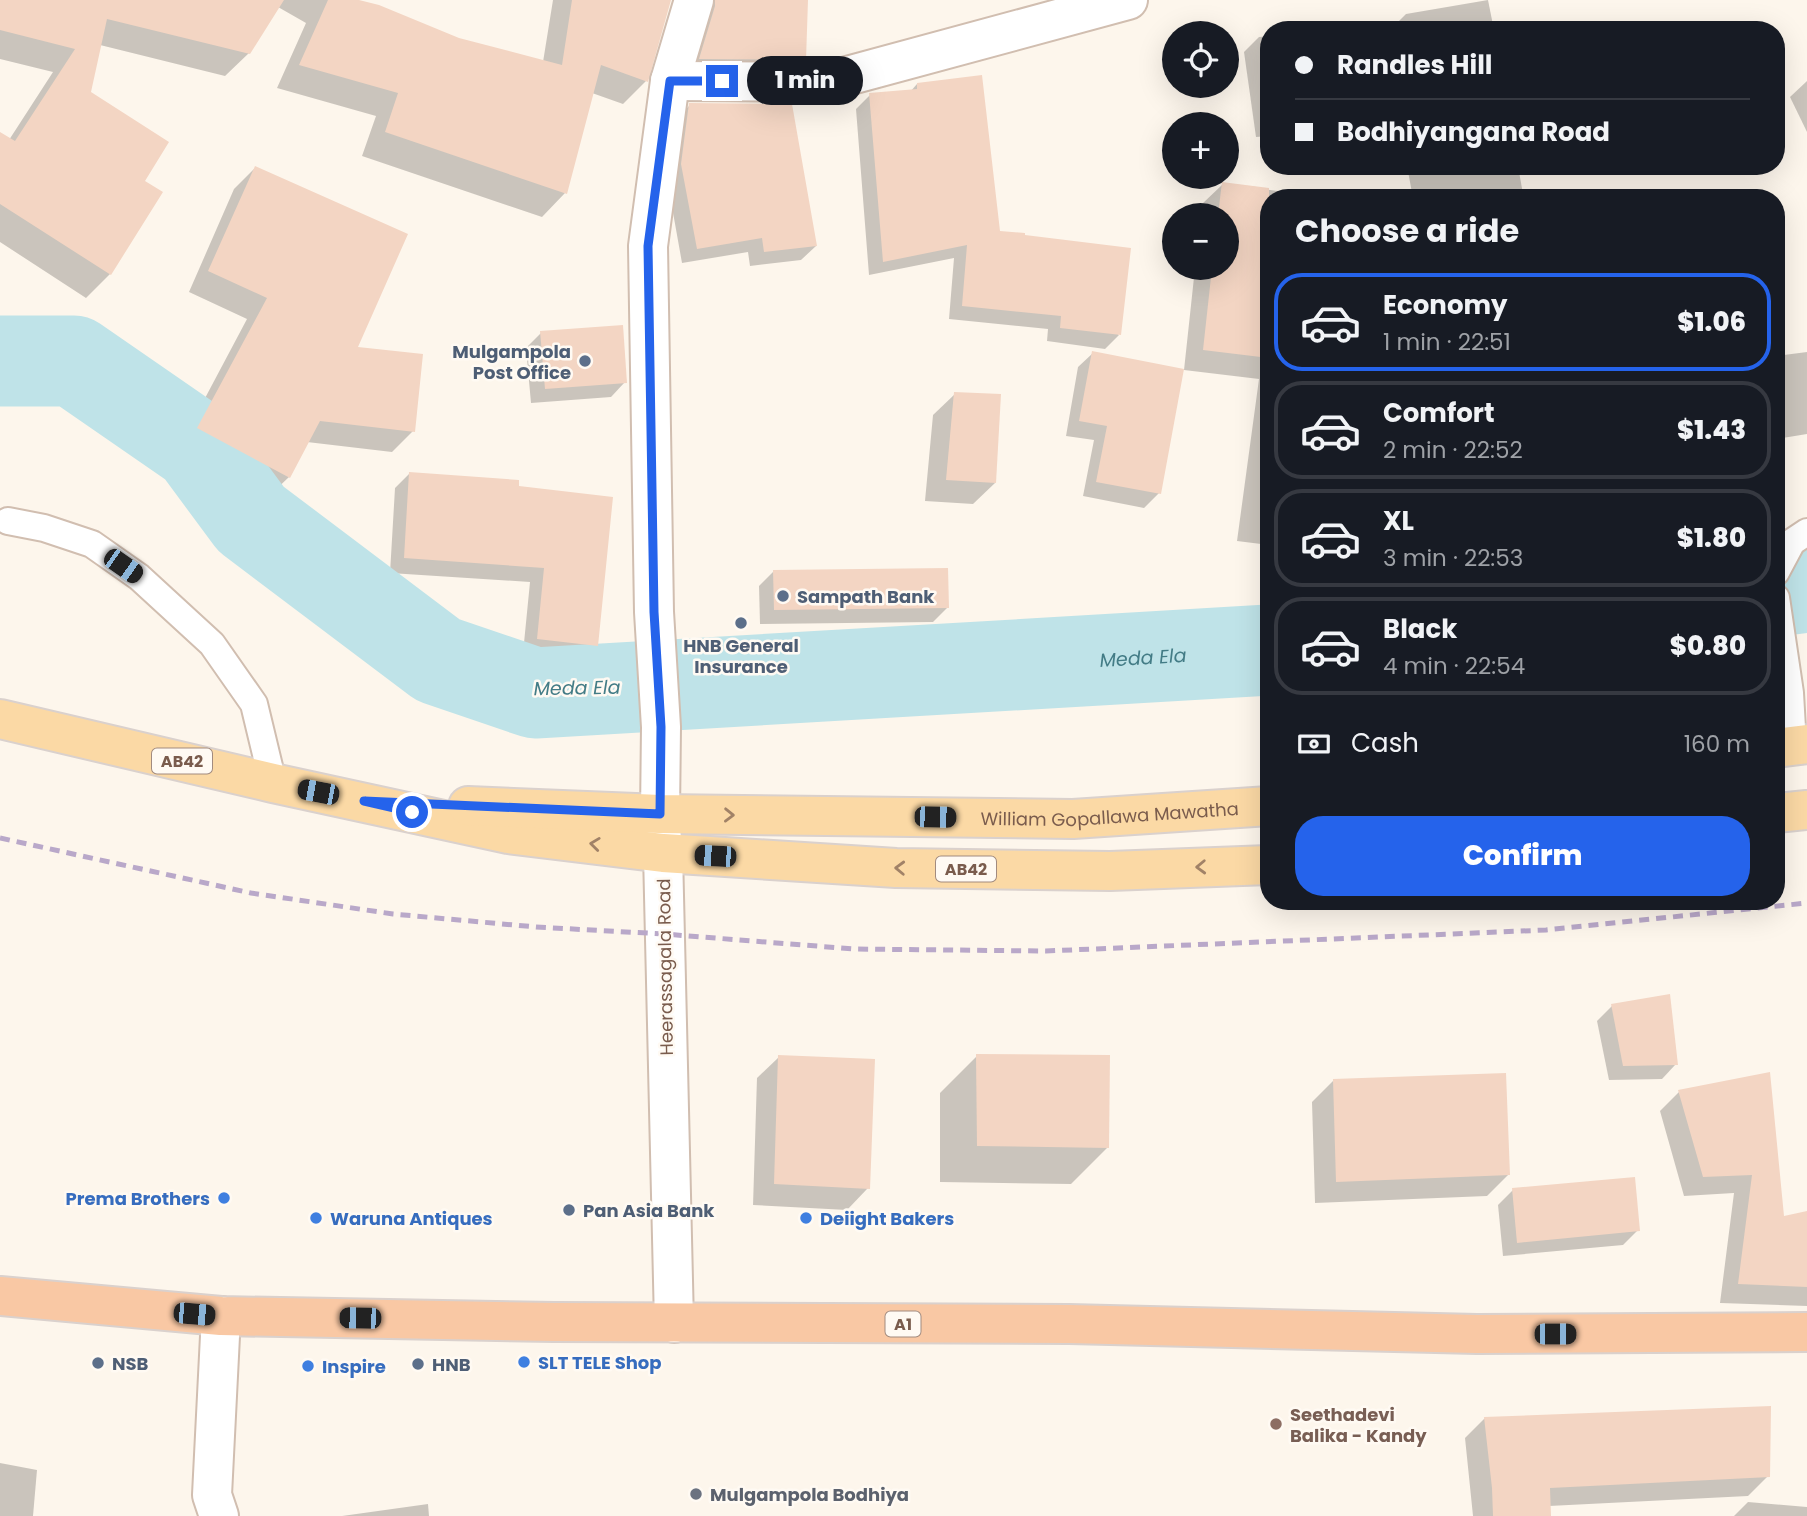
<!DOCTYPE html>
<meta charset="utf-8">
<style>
body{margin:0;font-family:Poppins,sans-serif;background:#242831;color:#f1f3f6;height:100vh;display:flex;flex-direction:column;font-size:26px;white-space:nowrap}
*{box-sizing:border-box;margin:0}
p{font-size:23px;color:#9ea1a6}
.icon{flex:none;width:38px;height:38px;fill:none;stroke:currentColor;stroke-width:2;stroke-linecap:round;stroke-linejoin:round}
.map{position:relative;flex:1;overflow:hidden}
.details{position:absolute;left:1260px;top:189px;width:525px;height:721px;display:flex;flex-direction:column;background:#171b24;border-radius:28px;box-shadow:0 7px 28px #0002}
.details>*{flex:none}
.guide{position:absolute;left:1260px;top:21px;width:525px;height:154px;border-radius:28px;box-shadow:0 7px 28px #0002;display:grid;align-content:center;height:154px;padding:0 35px;background:#171b24}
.tools{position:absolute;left:1162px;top:21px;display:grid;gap:14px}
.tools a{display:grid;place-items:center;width:77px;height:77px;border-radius:50%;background:#171b24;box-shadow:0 7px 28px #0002;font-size:35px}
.end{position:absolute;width:32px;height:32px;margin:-16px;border:9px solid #2563eb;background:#fff;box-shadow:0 0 0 4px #fff}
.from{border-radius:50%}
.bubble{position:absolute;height:49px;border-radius:24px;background:#171b24;box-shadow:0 7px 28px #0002;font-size:23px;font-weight:800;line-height:49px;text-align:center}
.car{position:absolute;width:21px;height:42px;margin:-21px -10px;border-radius:9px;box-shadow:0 0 5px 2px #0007;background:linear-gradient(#222 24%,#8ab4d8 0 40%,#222 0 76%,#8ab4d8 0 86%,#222 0)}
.guide b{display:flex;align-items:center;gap:24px;height:66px;font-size:26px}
.guide b+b{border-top:2px solid #363941}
.guide i{width:18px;height:18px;background:#f1f3f6}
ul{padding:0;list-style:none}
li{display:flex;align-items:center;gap:21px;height:98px;margin:0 14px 10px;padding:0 21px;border:4px solid #363941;border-radius:28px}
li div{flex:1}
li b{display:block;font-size:26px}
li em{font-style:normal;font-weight:800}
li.selected{border-color:#2563eb}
li>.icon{width:63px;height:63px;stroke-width:1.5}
h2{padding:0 35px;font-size:32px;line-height:84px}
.pay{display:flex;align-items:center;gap:18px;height:77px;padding:0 35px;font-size:26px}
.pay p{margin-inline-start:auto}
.primary-button{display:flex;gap:14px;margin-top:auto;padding:14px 35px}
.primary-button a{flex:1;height:80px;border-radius:28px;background:#2563eb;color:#fff;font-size:28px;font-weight:800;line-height:80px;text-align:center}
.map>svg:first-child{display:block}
.shadow{fill:#0003}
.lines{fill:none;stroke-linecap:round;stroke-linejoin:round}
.river{stroke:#bfe3e8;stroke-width:91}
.building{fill:#f3d5c3}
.service-casing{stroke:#d1beb0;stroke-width:30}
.minor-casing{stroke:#d1beb0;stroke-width:42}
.tertiary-casing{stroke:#d1beb0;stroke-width:42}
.primary-casing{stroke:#dad1cd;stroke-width:42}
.trunk-casing{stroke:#dad1cd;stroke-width:42}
.service{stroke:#fff;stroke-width:26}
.minor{stroke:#fff;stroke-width:38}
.tertiary{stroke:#fff;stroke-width:38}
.primary{stroke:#fbd9a5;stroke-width:38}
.trunk{stroke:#f9c8a4;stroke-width:38}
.rail{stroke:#b9a8c9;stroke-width:5;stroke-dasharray:10 7;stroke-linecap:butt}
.oneway{stroke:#a18267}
.route{stroke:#2563eb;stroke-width:9}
.service-dot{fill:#5c6f8a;stroke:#fffaf3;stroke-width:2.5}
.shop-dot{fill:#3f7fe0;stroke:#fffaf3;stroke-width:2.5}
.education-dot{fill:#8d6e63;stroke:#fffaf3;stroke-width:2.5}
.worship-dot{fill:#6b7280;stroke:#fffaf3;stroke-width:2.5}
.labels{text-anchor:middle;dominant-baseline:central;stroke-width:5;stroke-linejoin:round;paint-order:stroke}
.shield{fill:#fffaf3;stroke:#a28b7f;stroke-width:2}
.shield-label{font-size:16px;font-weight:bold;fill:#7a5c4d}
.service-label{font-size:18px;font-weight:bold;fill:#4e5e75;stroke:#fffaf3;text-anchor:start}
.street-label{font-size:18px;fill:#7a5c4d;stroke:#fffaf3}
.shop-label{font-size:18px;font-weight:bold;fill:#366cbe;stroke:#fffaf3;text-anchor:start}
.education-label{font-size:18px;font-weight:bold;fill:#785e54;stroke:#fffaf3;text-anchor:start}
.worship-label{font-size:18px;font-weight:bold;fill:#5b616d;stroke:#fffaf3;text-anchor:start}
.water-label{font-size:19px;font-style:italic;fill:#437c86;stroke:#fffaf3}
</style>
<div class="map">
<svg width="1807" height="1516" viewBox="0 0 1807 1516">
<rect width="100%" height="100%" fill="#fdf6ec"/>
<!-- shadow -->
<g class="shadow">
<path d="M 0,0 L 352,0 L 459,39 L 543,62 L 553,0 L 669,0 L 646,81 L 623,104 L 592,93 L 565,193 L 542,217 L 362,156 L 376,116 L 277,88 L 306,23 L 278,7 L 249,53 L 225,76 L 100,45 L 89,93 L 142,181 L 161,193 L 110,274 L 86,298 L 0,242 L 0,146 L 9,140 L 53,72 L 0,59 Z"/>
<path d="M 713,0 L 806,0 L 804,59 L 789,74 L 686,73 L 707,21 Z"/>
<path d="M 1488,0 L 1494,30 L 1390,30 L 1406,14 Z"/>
<path d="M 1269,36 L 1269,136 L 1256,137 L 1244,52 L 1259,37 Z"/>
<path d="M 1807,81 L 1807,132 L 1790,97 Z"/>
<path d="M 917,84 L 998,232 L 1119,335 L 1105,349 L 1047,341 L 1048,329 L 949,319 L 954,258 L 869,275 L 856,109 L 870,95 L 910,92 Z"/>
<path d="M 690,105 L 816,246 L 801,260 L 750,266 L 748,252 L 682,263 L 667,179 L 675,120 Z"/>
<path d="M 1407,166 L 1518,166 L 1523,194 L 1520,198 L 1413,198 Z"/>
<path d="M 255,168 L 355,349 L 413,431 L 392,452 L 307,442 L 289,477 L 268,497 L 178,449 L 247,319 L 189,292 L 234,189 Z"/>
<path d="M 1223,184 L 1317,196 L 1317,198 L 1269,198 L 1269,545 L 1237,541 L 1259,379 L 1184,370 L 1195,268 L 1227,268 L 1227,215 L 1201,215 L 1202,204 Z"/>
<path d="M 541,333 L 625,382 L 611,397 L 531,403 L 526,348 Z"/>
<path d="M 1807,352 L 1807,434 L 1776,439 L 1776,356 Z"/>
<path d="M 1093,353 L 1159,493 L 1144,508 L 1083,496 L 1094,440 L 1066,436 L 1078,367 Z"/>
<path d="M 955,394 L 995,483 L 973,504 L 925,501 L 933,415 Z"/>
<path d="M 410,473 L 517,488 L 597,645 L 582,660 L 523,653 L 530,582 L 390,573 L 395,488 Z"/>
<path d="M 774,571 L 948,607 L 933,622 L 760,624 L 759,586 Z"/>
<path d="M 1612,1006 L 1676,1064 L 1662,1079 L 1609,1080 L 1597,1021 Z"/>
<path d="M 977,1056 L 1108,1147 L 1071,1184 L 940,1182 L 940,1093 Z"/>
<path d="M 779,1057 L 868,1188 L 847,1210 L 753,1205 L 757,1078 Z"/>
<path d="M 1769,1074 L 1782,1219 L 1807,1213 L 1807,1306 L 1720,1303 L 1734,1193 L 1684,1196 L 1660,1111 L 1679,1092 Z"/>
<path d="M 1333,1081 L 1509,1174 L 1487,1196 L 1315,1203 L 1312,1102 Z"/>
<path d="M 1513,1190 L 1638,1230 L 1623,1245 L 1503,1256 L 1498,1205 Z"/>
<path d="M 1485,1418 L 1768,1476 L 1748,1496 L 1549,1506 L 1549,1516 L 1473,1516 L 1465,1438 Z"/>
<path d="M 0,1463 L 37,1470 L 33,1516 L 0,1516 Z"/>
<path d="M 1748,1502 L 1807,1507 L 1807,1516 L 1734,1516 Z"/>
<path d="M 428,1504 L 429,1516 L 342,1516 Z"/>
</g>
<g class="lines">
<!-- river -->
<g class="river">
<path id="s1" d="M 0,361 L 74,361 L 197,446 L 251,519 L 438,660 L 535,693 L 1269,650"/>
<path d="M 1776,591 L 1807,587"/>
</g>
</g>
<!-- building -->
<g class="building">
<path d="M 0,0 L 284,0 L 250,54 L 107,19 L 91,92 L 169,142 L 145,181 L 163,192 L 111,275 L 0,204 L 0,132 L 15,141 L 75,49 L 0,30 Z"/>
<path d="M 328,0 L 359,0 L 379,5 L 459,38 L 562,65 L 572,0 L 671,0 L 648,82 L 601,65 L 567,194 L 385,132 L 398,93 L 299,65 Z"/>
<path d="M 715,0 L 808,0 L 806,60 L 699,59 L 715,6 Z"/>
<path d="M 982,75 L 1000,231 L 1025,233 L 1025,235 L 1131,248 L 1121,335 L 1060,328 L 1061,316 L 962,306 L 967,245 L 883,262 L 869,93 L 917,89 L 917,83 Z"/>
<path d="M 689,103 L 792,104 L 817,246 L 764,252 L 762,238 L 697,249 L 681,164 Z"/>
<path d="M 255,166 L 408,234 L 358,347 L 423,354 L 415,432 L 320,421 L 290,478 L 197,428 L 267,298 L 208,271 Z"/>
<path d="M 1222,182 L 1269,188 L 1269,358 L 1203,350 L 1212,268 L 1227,268 L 1227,215 L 1218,215 Z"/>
<path d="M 623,325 L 627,383 L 545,389 L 540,331 Z"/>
<path d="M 1092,351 L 1184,369 L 1161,494 L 1096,482 L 1107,426 L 1079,421 Z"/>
<path d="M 954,392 L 1001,394 L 996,483 L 946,480 Z"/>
<path d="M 409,472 L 519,480 L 519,486 L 613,497 L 598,646 L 537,639 L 544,568 L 404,558 Z"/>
<path d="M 948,568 L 949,608 L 774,610 L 773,570 Z"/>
<path d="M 1670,994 L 1678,1065 L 1623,1066 L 1611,1004 Z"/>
<path d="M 976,1054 L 1110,1055 L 1109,1148 L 977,1146 Z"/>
<path d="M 778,1055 L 875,1059 L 870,1189 L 774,1184 Z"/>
<path d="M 1770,1072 L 1784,1216 L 1807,1211 L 1807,1287 L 1738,1284 L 1752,1175 L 1703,1177 L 1678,1090 Z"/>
<path d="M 1506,1073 L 1510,1175 L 1336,1182 L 1333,1079 Z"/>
<path d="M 1635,1177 L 1640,1231 L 1517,1243 L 1512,1188 Z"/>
<path d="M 1771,1406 L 1770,1477 L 1550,1488 L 1551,1516 L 1493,1516 L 1492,1488 L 1484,1417 Z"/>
</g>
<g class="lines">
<defs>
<g id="service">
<path d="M 8,521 L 44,528 L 92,544 L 139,577 L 212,644 L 254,704 L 273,783"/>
<path d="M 1776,572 L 1792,542 L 1807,532"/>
<path d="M 1776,598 L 1790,693 L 1793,746"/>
</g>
<path id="minor" d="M 219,1516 L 212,1495 L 221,1316"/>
<g id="tertiary">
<path d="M 670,81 L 825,82 L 1128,0"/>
<path d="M 674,1323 L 663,853 L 660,814 L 661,727 L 654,612 L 648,246 L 670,81 L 694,0"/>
</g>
<g id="primary">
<path d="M 0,719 L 273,783 L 508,834 L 663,853 L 896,868 L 1110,871 L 1269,865"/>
<path d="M 1776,748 L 1807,744"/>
<path id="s2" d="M 468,806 L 660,814 L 1073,819 L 1269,806"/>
<path d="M 1776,813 L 1807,810"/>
</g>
<path id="trunk" d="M 0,1296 L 221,1316 L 554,1322 L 1069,1324 L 1477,1334 L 1807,1332"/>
</defs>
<!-- service casing -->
<use href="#service" class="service-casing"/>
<!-- minor casing -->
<use href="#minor" class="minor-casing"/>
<!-- tertiary casing -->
<use href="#tertiary" class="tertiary-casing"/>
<!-- primary casing -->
<use href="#primary" class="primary-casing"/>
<!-- trunk casing -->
<use href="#trunk" class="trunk-casing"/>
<!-- service -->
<use href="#service" class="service"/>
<!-- minor -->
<use href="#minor" class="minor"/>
<!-- tertiary -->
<use href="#tertiary" class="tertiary"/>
<!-- primary -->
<use href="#primary" class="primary"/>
<!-- trunk -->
<use href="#trunk" class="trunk"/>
<!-- rail -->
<path class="rail" d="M 0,838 L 251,893 L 393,914 L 536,927 L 664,934 L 854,949 L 1046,951 L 1546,930 L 1807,903"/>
</g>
<!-- one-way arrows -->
<defs><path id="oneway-chevron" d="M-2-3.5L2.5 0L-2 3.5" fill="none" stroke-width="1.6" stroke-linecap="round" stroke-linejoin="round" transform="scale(1.75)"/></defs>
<g class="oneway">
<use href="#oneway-chevron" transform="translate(729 815) rotate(1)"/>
<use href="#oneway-chevron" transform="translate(595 844) rotate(-173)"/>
<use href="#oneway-chevron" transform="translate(1201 867) rotate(178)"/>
<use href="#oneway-chevron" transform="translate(900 868) rotate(-178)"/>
</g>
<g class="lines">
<!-- route -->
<path class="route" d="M 412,812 L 364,801 L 660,814 L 661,727 L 654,612 L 648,246 L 670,81 L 722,81"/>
</g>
<!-- markers -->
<g class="service-dot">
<circle cx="585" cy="361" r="7"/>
<circle cx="783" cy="596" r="7"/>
<circle cx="741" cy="623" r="7"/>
<circle cx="569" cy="1210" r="7"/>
<circle cx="98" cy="1363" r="7"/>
<circle cx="418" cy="1364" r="7"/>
</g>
<g class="shop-dot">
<circle cx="224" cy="1198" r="7"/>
<circle cx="316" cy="1218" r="7"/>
<circle cx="806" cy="1218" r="7"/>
<circle cx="524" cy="1362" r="7"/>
<circle cx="308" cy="1366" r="7"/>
</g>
<circle class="education-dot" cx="1276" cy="1424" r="7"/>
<circle class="worship-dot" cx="696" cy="1494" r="7"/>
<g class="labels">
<!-- shield labels -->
<g class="shield">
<rect x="152" y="748.5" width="60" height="25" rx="5"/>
<rect x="936" y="856.5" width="60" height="25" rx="5"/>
<rect x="885.5" y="1311.5" width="35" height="25" rx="5"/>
</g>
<g class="shield-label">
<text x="182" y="761">AB42</text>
<text x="966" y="869">AB42</text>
<text x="903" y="1324">A1</text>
</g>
<!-- service labels -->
<g class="service-label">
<text x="571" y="351" text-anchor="end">Mulgampola<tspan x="571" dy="21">Post Office</tspan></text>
<text x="797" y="596">Sampath Bank</text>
<text x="741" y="645" text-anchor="middle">HNB General<tspan x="741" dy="21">Insurance</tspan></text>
<text x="583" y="1210">Pan Asia Bank</text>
<text x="112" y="1363">NSB</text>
<text x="432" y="1364">HNB</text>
</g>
<!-- street labels -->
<g class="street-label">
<text stroke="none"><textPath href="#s2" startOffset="642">William Gopallawa Mawatha</textPath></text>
<text transform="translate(665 967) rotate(-91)">Heerassagala Road</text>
</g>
<!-- shop labels -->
<g class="shop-label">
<text x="210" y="1198" text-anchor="end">Prema Brothers</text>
<text x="330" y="1218">Waruna Antiques</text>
<text x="820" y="1218">Deiight Bakers</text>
<text x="538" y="1362">SLT TELE Shop</text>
<text x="322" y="1366">Inspire</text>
</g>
<!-- education labels -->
<g class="education-label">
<text x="1290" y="1414">Seethadevi<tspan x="1290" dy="21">Balika - Kandy</tspan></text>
</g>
<!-- worship labels -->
<g class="worship-label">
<text x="710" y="1494">Mulgampola Bodhiya</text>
</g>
<!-- water labels -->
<g class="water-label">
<text stroke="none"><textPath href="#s1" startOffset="1260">Meda Ela</textPath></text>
<text transform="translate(577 688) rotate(-1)">Meda Ela</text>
</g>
</g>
</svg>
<div class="tools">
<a><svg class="icon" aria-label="locate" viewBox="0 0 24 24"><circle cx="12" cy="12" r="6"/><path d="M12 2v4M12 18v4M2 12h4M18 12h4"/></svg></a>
<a>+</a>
<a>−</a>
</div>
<i class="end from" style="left:412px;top:812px"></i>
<i class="end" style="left:722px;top:81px"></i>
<div class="bubble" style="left:747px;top:56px;width:116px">1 min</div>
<i class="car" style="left:123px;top:566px;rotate:125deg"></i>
<i class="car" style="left:318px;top:792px;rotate:281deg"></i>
<i class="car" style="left:935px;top:817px;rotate:91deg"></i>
<i class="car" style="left:715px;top:856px;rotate:273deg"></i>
<i class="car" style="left:194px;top:1314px;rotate:95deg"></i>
<i class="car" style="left:360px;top:1318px;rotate:271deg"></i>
<i class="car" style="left:1555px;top:1334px;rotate:90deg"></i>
<div class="guide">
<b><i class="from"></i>Randles Hill</b>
<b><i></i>Bodhiyangana Road</b>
</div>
<section class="details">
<h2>Choose a ride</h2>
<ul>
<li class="selected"><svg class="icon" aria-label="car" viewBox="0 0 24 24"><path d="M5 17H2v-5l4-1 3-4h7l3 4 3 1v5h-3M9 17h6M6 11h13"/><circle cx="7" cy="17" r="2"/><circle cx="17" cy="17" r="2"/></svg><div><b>Economy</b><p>1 min · 22:51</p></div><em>$1.06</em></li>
<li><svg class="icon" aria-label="car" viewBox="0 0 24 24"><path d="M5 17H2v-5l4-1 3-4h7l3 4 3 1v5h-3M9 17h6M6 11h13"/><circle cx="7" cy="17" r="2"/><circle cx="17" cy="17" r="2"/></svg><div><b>Comfort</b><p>2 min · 22:52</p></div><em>$1.43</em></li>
<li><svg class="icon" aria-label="car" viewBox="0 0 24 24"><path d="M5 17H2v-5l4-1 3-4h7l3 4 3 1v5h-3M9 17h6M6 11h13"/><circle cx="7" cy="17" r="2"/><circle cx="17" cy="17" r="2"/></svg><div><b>XL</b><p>3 min · 22:53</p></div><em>$1.80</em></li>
<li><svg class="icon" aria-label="car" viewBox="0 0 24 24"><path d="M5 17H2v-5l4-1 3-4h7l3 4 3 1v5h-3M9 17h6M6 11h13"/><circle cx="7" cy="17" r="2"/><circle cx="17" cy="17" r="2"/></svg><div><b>Black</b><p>4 min · 22:54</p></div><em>$0.80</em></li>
</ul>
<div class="pay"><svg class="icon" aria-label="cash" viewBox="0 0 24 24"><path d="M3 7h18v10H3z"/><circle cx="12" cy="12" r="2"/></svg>Cash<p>160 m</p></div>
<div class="primary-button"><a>Confirm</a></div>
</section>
</div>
